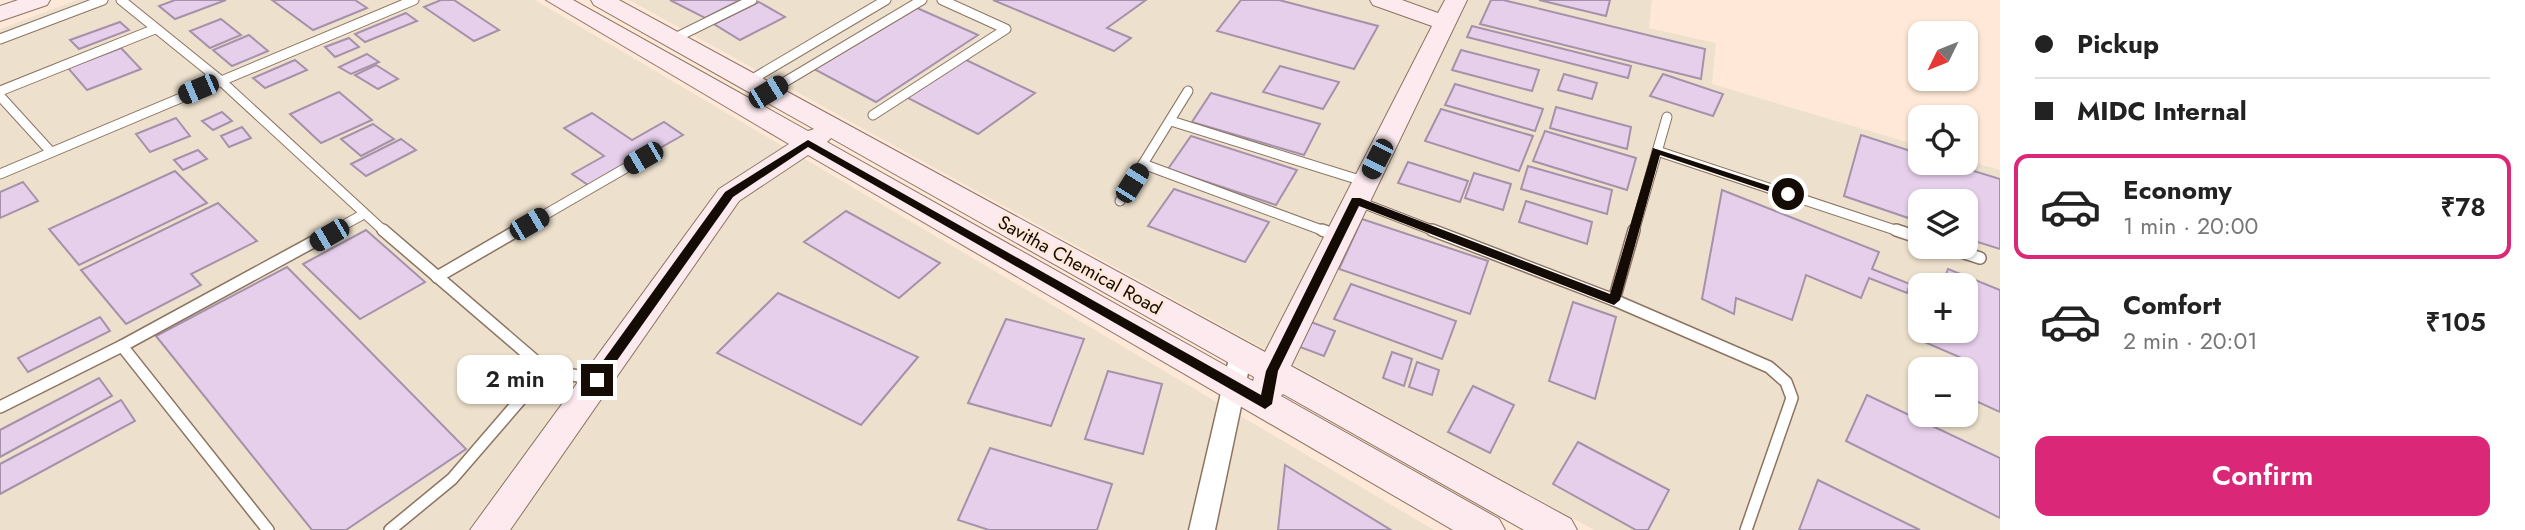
<!DOCTYPE html>
<meta charset="utf-8">
<style>
body{margin:0;font-family:Jost,sans-serif;background:#f2f2f2;color:#222;height:100vh;display:flex;flex-direction:column;font-size:26px;white-space:nowrap}
*{box-sizing:border-box;margin:0}
p{font-size:23px;color:#767676}
.icon{flex:none;width:38px;height:38px;fill:none;stroke:currentColor;stroke-width:2;stroke-linecap:round;stroke-linejoin:round}
.map{position:relative;flex:1;overflow:hidden}
.sheet{display:flex;flex-direction:column;background:#fff;width:525px}
.sheet>*{flex:none}
.guide{display:grid;align-content:center;height:154px;padding:0 35px;background:#fff}
.needle{width:46px;rotate:227deg}
.buttons{position:absolute;left:1908px;top:21px;display:grid;gap:14px}
.buttons a{display:grid;place-items:center;width:70px;height:70px;border-radius:14px;background:#fff;box-shadow:0 2px 5px #0004;font-size:35px}
.end{position:absolute;width:32px;height:32px;margin:-16px;border:9px solid #140b05;background:#fff;box-shadow:0 0 0 4px #fff}
.from{border-radius:50%}
.bubble{position:absolute;height:49px;border-radius:14px;background:#fff;box-shadow:0 2px 5px #0004;font-size:23px;font-weight:600;line-height:49px;text-align:center}
.car{position:absolute;width:21px;height:42px;margin:-21px -10px;border-radius:9px;box-shadow:0 0 5px 2px #0007;background:linear-gradient(#222 24%,#8ab4d8 0 40%,#222 0 76%,#8ab4d8 0 86%,#222 0)}
.guide b{display:flex;align-items:center;gap:24px;height:66px;font-size:26px}
.guide b+b{border-top:2px solid #e0e0e0}
.guide i{width:18px;height:18px;background:#222}
ul{padding:0;list-style:none}
li{display:flex;align-items:center;gap:21px;height:105px;margin:0 14px 10px;padding:0 21px;border:4px solid transparent;border-radius:14px}
li div{flex:1}
li b{display:block;font-size:26px}
li em{font-style:normal;font-weight:600}
li.on{border-color:#db2777}
li>.icon{width:63px;height:63px;stroke-width:1.5}
.primary-button{display:flex;gap:14px;margin-top:auto;padding:14px 35px}
.primary-button a{flex:1;height:80px;border-radius:14px;background:#db2777;color:#fff;font-size:28px;font-weight:600;line-height:80px;text-align:center}
main{display:flex;flex:1;min-height:0}
.map>svg:first-child{display:block}
.industrial{fill:#ede1cd;fill-rule:evenodd}
.building{fill:#e6cfeb;stroke:#a592aa;stroke-width:2}
.lines{fill:none;stroke-linecap:round;stroke-linejoin:round}
.lane-far1-casing{stroke:#8d7361;stroke-width:11}
.lane-casing{stroke:#8d7361;stroke-width:14}
.street-casing{stroke:#8d7361;stroke-width:3}
.secondary-casing{stroke:#8d7361;stroke-width:2}
.lane-far1{stroke:#fff;stroke-width:9}
.lane{stroke:#fff;stroke-width:11}
.street{fill:#fff;fill-rule:evenodd}
.secondary{fill:#fceaef;fill-rule:evenodd}
.route{fill:#140b05}
.labels{text-anchor:middle;dominant-baseline:central;stroke-width:5;stroke-linejoin:round;paint-order:stroke}
.street-label{font-size:19px;fill:#140b05;stroke:#ffe8d7}
</style>
<main>
<div class="map">
<svg width="2000" height="530" viewBox="0 0 2000 530">
<rect width="100%" height="100%" fill="#ffe8d7"/>
<!-- industrial -->
<g class="industrial">
<path d="M 77,0 L 535,0 L 1434,530 L 0,530 L 0,29 Z"/>
<path d="M 629,0 L 1652,0 L 1649,28 L 1716,43 L 1712,84 L 1920,146 L 1920,163 L 1965,163 L 1965,160 L 2000,170 L 2000,530 L 1594,530 ZM 1920,201 L 1965,201 L 1965,247 L 1920,247 ZM 1920,285 L 1965,285 L 1965,331 L 1920,331 ZM 1920,369 L 1965,369 L 1965,415 L 1920,415 Z"/>
</g>
<!-- building -->
<g class="building">
<path d="M 175,0 L 226,0 L 175,19 L 159,6 Z"/>
<path d="M 272,0 L 355,0 L 367,8 L 313,30 Z"/>
<path d="M 441,0 L 454,0 L 499,30 L 474,41 L 424,7 Z"/>
<path d="M 670,0 L 740,0 L 705,18 Z"/>
<path d="M 993,0 L 1146,0 L 1107,28 L 1131,38 L 1114,51 Z"/>
<path d="M 1241,0 L 1279,0 L 1378,26 L 1354,69 L 1217,31 Z"/>
<path d="M 1491,0 L 1503,0 L 1705,49 L 1701,79 L 1480,24 Z"/>
<path d="M 1539,0 L 1610,0 L 1606,16 Z"/>
<path d="M 759,2 L 785,17 L 740,40 L 714,24 Z"/>
<path d="M 917,8 L 978,35 L 876,102 L 814,69 Z"/>
<path d="M 406,13 L 417,21 L 365,42 L 355,34 Z"/>
<path d="M 221,19 L 241,35 L 210,48 L 190,31 Z"/>
<path d="M 120,22 L 129,30 L 79,49 L 70,40 Z"/>
<path d="M 1472,26 L 1631,66 L 1628,78 L 1467,37 Z"/>
<path d="M 249,35 L 268,51 L 232,66 L 213,50 Z"/>
<path d="M 349,38 L 359,47 L 335,57 L 325,47 Z"/>
<path d="M 121,48 L 141,69 L 87,90 L 68,68 Z"/>
<path d="M 1461,50 L 1539,70 L 1532,91 L 1452,70 Z"/>
<path d="M 367,54 L 379,62 L 351,74 L 339,67 Z"/>
<path d="M 962,58 L 1035,93 L 978,134 L 904,96 Z"/>
<path d="M 295,60 L 307,70 L 265,88 L 253,78 Z"/>
<path d="M 376,65 L 398,79 L 378,89 L 355,75 Z"/>
<path d="M 1280,66 L 1339,82 L 1323,109 L 1263,92 Z"/>
<path d="M 1564,74 L 1597,83 L 1592,99 L 1558,90 Z"/>
<path d="M 1663,74 L 1723,94 L 1713,116 L 1650,96 Z"/>
<path d="M 1455,84 L 1543,109 L 1535,131 L 1445,105 Z"/>
<path d="M 339,92 L 372,120 L 321,143 L 290,114 Z"/>
<path d="M 1211,93 L 1320,124 L 1304,155 L 1192,122 Z"/>
<path d="M 1556,107 L 1631,127 L 1627,149 L 1550,128 Z"/>
<path d="M 1441,109 L 1533,136 L 1519,171 L 1425,141 Z"/>
<path d="M 222,112 L 232,121 L 213,130 L 202,121 Z"/>
<path d="M 592,113 L 632,140 L 664,122 L 683,135 L 591,187 L 572,174 L 604,156 L 564,128 Z"/>
<path d="M 176,118 L 190,136 L 150,152 L 136,134 Z"/>
<path d="M 373,124 L 394,139 L 361,156 L 341,139 Z"/>
<path d="M 242,127 L 251,138 L 229,147 L 221,136 Z"/>
<path d="M 1545,131 L 1636,158 L 1627,190 L 1533,161 Z"/>
<path d="M 1861,135 L 1920,154 L 1920,163 L 1948,163 L 2000,179 L 2000,249 L 1965,238 L 1965,201 L 1920,201 L 1920,222 L 1844,196 Z"/>
<path d="M 1191,136 L 1297,170 L 1276,205 L 1168,169 Z"/>
<path d="M 401,139 L 416,150 L 366,176 L 351,164 Z"/>
<path d="M 198,150 L 207,159 L 183,170 L 174,160 Z"/>
<path d="M 1408,162 L 1468,181 L 1460,202 L 1398,183 Z"/>
<path d="M 1528,166 L 1612,190 L 1607,214 L 1521,189 Z"/>
<path d="M 175,171 L 207,203 L 79,265 L 49,229 Z"/>
<path d="M 1474,173 L 1511,184 L 1503,210 L 1465,198 Z"/>
<path d="M 23,182 L 38,201 L 0,218 L 0,192 Z"/>
<path d="M 1174,189 L 1269,222 L 1245,262 L 1148,226 Z"/>
<path d="M 1722,190 L 1879,252 L 1872,269 L 1910,284 L 1907,293 L 1869,278 L 1861,298 L 1806,275 L 1792,320 L 1736,298 L 1734,314 L 1702,299 Z"/>
<path d="M 1526,201 L 1592,222 L 1587,244 L 1519,222 Z"/>
<path d="M 218,203 L 257,241 L 191,274 L 201,285 L 126,324 L 81,270 Z"/>
<path d="M 846,211 L 940,263 L 899,298 L 804,242 Z"/>
<path d="M 1362,219 L 1488,261 L 1470,314 L 1339,269 Z"/>
<path d="M 366,230 L 425,282 L 360,319 L 303,264 Z"/>
<path d="M 287,267 L 466,449 L 346,530 L 312,530 L 156,336 Z"/>
<path d="M 1948,269 L 2000,290 L 2000,412 L 1965,396 L 1965,379 L 1971,362 L 1922,341 L 1925,331 L 1965,331 L 1965,285 L 1942,285 Z"/>
<path d="M 1351,284 L 1456,321 L 1442,359 L 1334,319 Z"/>
<path d="M 778,293 L 918,357 L 861,425 L 717,353 Z"/>
<path d="M 1573,302 L 1616,317 L 1595,399 L 1549,381 Z"/>
<path d="M 100,317 L 110,331 L 28,372 L 18,358 Z"/>
<path d="M 1006,319 L 1084,339 L 1051,426 L 968,403 Z"/>
<path d="M 1311,322 L 1335,331 L 1324,356 L 1300,347 Z"/>
<path d="M 1392,352 L 1412,359 L 1404,386 L 1383,378 Z"/>
<path d="M 1417,362 L 1439,370 L 1432,395 L 1409,387 Z"/>
<path d="M 1108,371 L 1162,384 L 1143,454 L 1085,439 Z"/>
<path d="M 99,378 L 112,396 L 0,457 L 0,430 Z"/>
<path d="M 1473,386 L 1514,405 L 1490,453 L 1448,432 Z"/>
<path d="M 1867,395 L 2000,458 L 2000,518 L 1846,441 Z"/>
<path d="M 121,400 L 135,421 L 0,494 L 0,464 Z"/>
<path d="M 1578,442 L 1669,490 L 1648,530 L 1636,530 L 1553,484 Z"/>
<path d="M 990,448 L 1112,484 L 1097,530 L 989,530 L 958,520 Z"/>
<path d="M 1285,465 L 1391,530 L 1278,530 Z"/>
<path d="M 1818,480 L 1920,530 L 1799,530 Z"/>
</g>
<g class="lines">
<defs>
<g id="lane-far1">
<path d="M 121,0 L 220,80 L 385,232"/>
<path d="M 0,39 L 103,0"/>
<path d="M 673,39 L 752,0"/>
<path d="M 749,81 L 886,0"/>
<path d="M 0,91 L 155,29"/>
<path d="M 768,92 L 922,0"/>
<path d="M 0,96 L 51,152"/>
<path d="M 873,115 L 1006,29 L 942,0"/>
<path d="M 1171,121 L 1366,182"/>
<path d="M 1657,151 L 1901,232"/>
<path d="M 1143,164 L 1327,232"/>
<path d="M 0,174 L 414,0"/>
<path d="M 1120,201 L 1188,91"/>
<path d="M 1357,201 L 1437,232"/>
<path d="M 331,232 L 364,214"/>
<path d="M 515,232 L 643,158"/>
<path d="M 1634,232 L 1667,117"/>
</g>
<g id="lane">
<path d="M 383,230 L 546,370"/>
<path d="M 1322,230 L 1338,236"/>
<path d="M 1432,230 L 1614,300 L 1769,367 L 1786,382 L 1792,398 L 1746,530"/>
<path d="M 1896,230 L 1920,238"/>
<path d="M 1946,247 L 1980,258"/>
<path d="M 437,277 L 518,230"/>
<path d="M 1614,300 L 1634,230"/>
<path d="M 122,346 L 268,530"/>
<path d="M 0,407 L 122,346 L 335,230"/>
<path d="M 390,530 L 452,479 L 546,370 L 594,379"/>
</g>
<path id="street" d="M 1241,345 L 1249,348 L 1252,354 L 1215,530 L 1189,530 L 1230,354 L 1233,348 Z"/>
<g id="secondary">
<path d="M 18,0 L 50,0 L 47,5 L 0,21 L 0,6 Z"/>
<path d="M 546,0 L 573,0 L 808,131 L 814,129 L 594,5 L 591,0 L 619,0 L 1265,352 L 1432,26 L 1373,5 L 1370,0 L 1402,0 L 1438,13 L 1445,0 L 1467,0 L 1291,366 L 1571,519 L 1577,530 L 1524,530 L 1283,394 L 1281,396 L 1499,519 L 1505,530 L 1453,530 L 808,155 L 739,201 L 510,530 L 470,530 L 719,189 L 789,144 ZM 831,138 L 1254,377 L 1253,381 L 827,142 Z"/>
</g>
</defs>
<!-- lane-far1 casing -->
<use href="#lane-far1" class="lane-far1-casing"/>
<!-- lane casing -->
<use href="#lane" class="lane-casing"/>
<!-- street casing -->
<use href="#street" class="street-casing"/>
<!-- secondary casing -->
<use href="#secondary" class="secondary-casing"/>
<!-- lane-far1 -->
<use href="#lane-far1" class="lane-far1"/>
<!-- lane -->
<use href="#lane" class="lane"/>
<!-- street -->
<use href="#street" class="street"/>
<!-- secondary -->
<use href="#secondary" class="secondary"/>
</g>
<!-- route -->
<path class="route" d="M 808,140 L 1261,395 L 1266,371 L 1352,198 L 1360,198 L 1610,294 L 1653,148 L 1794,194 L 1785,197 L 1660,155 L 1620,300 L 1614,305 L 1359,206 L 1278,371 L 1272,404 L 1265,409 L 808,147 L 733,197 L 601,383 L 592,383 L 592,376 L 725,192 Z"/>
<g class="labels">
<!-- street labels -->
<g class="street-label">
<text transform="translate(1080 265) rotate(29)">Savitha Chemical Road</text>
</g>
</g>
</svg>
<div class="buttons">
<a><svg class="needle" viewBox="-14 -14 28 28"><path d="M0-13l5 13h-10z" fill="#e53935"/><path d="M0 13l5-13h-10z" fill="#767676"/></svg></a>
<a><svg class="icon" aria-label="locate" viewBox="0 0 24 24"><circle cx="12" cy="12" r="6"/><path d="M12 2v4M12 18v4M2 12h4M18 12h4"/></svg></a>
<a><svg class="icon" aria-label="layers" viewBox="0 0 24 24"><path d="M12 4l9 5-9 5-9-5zM3 14l9 5 9-5"/></svg></a>
<a>+</a>
<a>−</a>
</div>
<i class="end from" style="left:1788px;top:194px"></i>
<i class="end" style="left:597px;top:380px"></i>
<div class="bubble" style="left:457px;top:355px;width:116px">2 min</div>
<i class="car" style="left:198px;top:89px;rotate:247deg"></i>
<i class="car" style="left:768px;top:92px;rotate:59deg"></i>
<i class="car" style="left:643px;top:158px;rotate:240deg"></i>
<i class="car" style="left:1377px;top:159px;rotate:207deg"></i>
<i class="car" style="left:1132px;top:183px;rotate:32deg"></i>
<i class="car" style="left:529px;top:224px;rotate:60deg"></i>
<i class="car" style="left:329px;top:235px;rotate:240deg"></i>
</div>
<section class="sheet">
<div class="guide">
<b><i class="from"></i>Pickup</b>
<b><i></i>MIDC Internal</b>
</div>
<ul>
<li class="on"><svg class="icon" aria-label="car" viewBox="0 0 24 24"><path d="M5 17H2v-5l4-1 3-4h7l3 4 3 1v5h-3M9 17h6M6 11h13"/><circle cx="7" cy="17" r="2"/><circle cx="17" cy="17" r="2"/></svg><div><b>Economy</b><p>1 min · 20:00</p></div><em>₹78</em></li>
<li><svg class="icon" aria-label="car" viewBox="0 0 24 24"><path d="M5 17H2v-5l4-1 3-4h7l3 4 3 1v5h-3M9 17h6M6 11h13"/><circle cx="7" cy="17" r="2"/><circle cx="17" cy="17" r="2"/></svg><div><b>Comfort</b><p>2 min · 20:01</p></div><em>₹105</em></li>
</ul>
<div class="primary-button"><a>Confirm</a></div>
</section>
</main>
